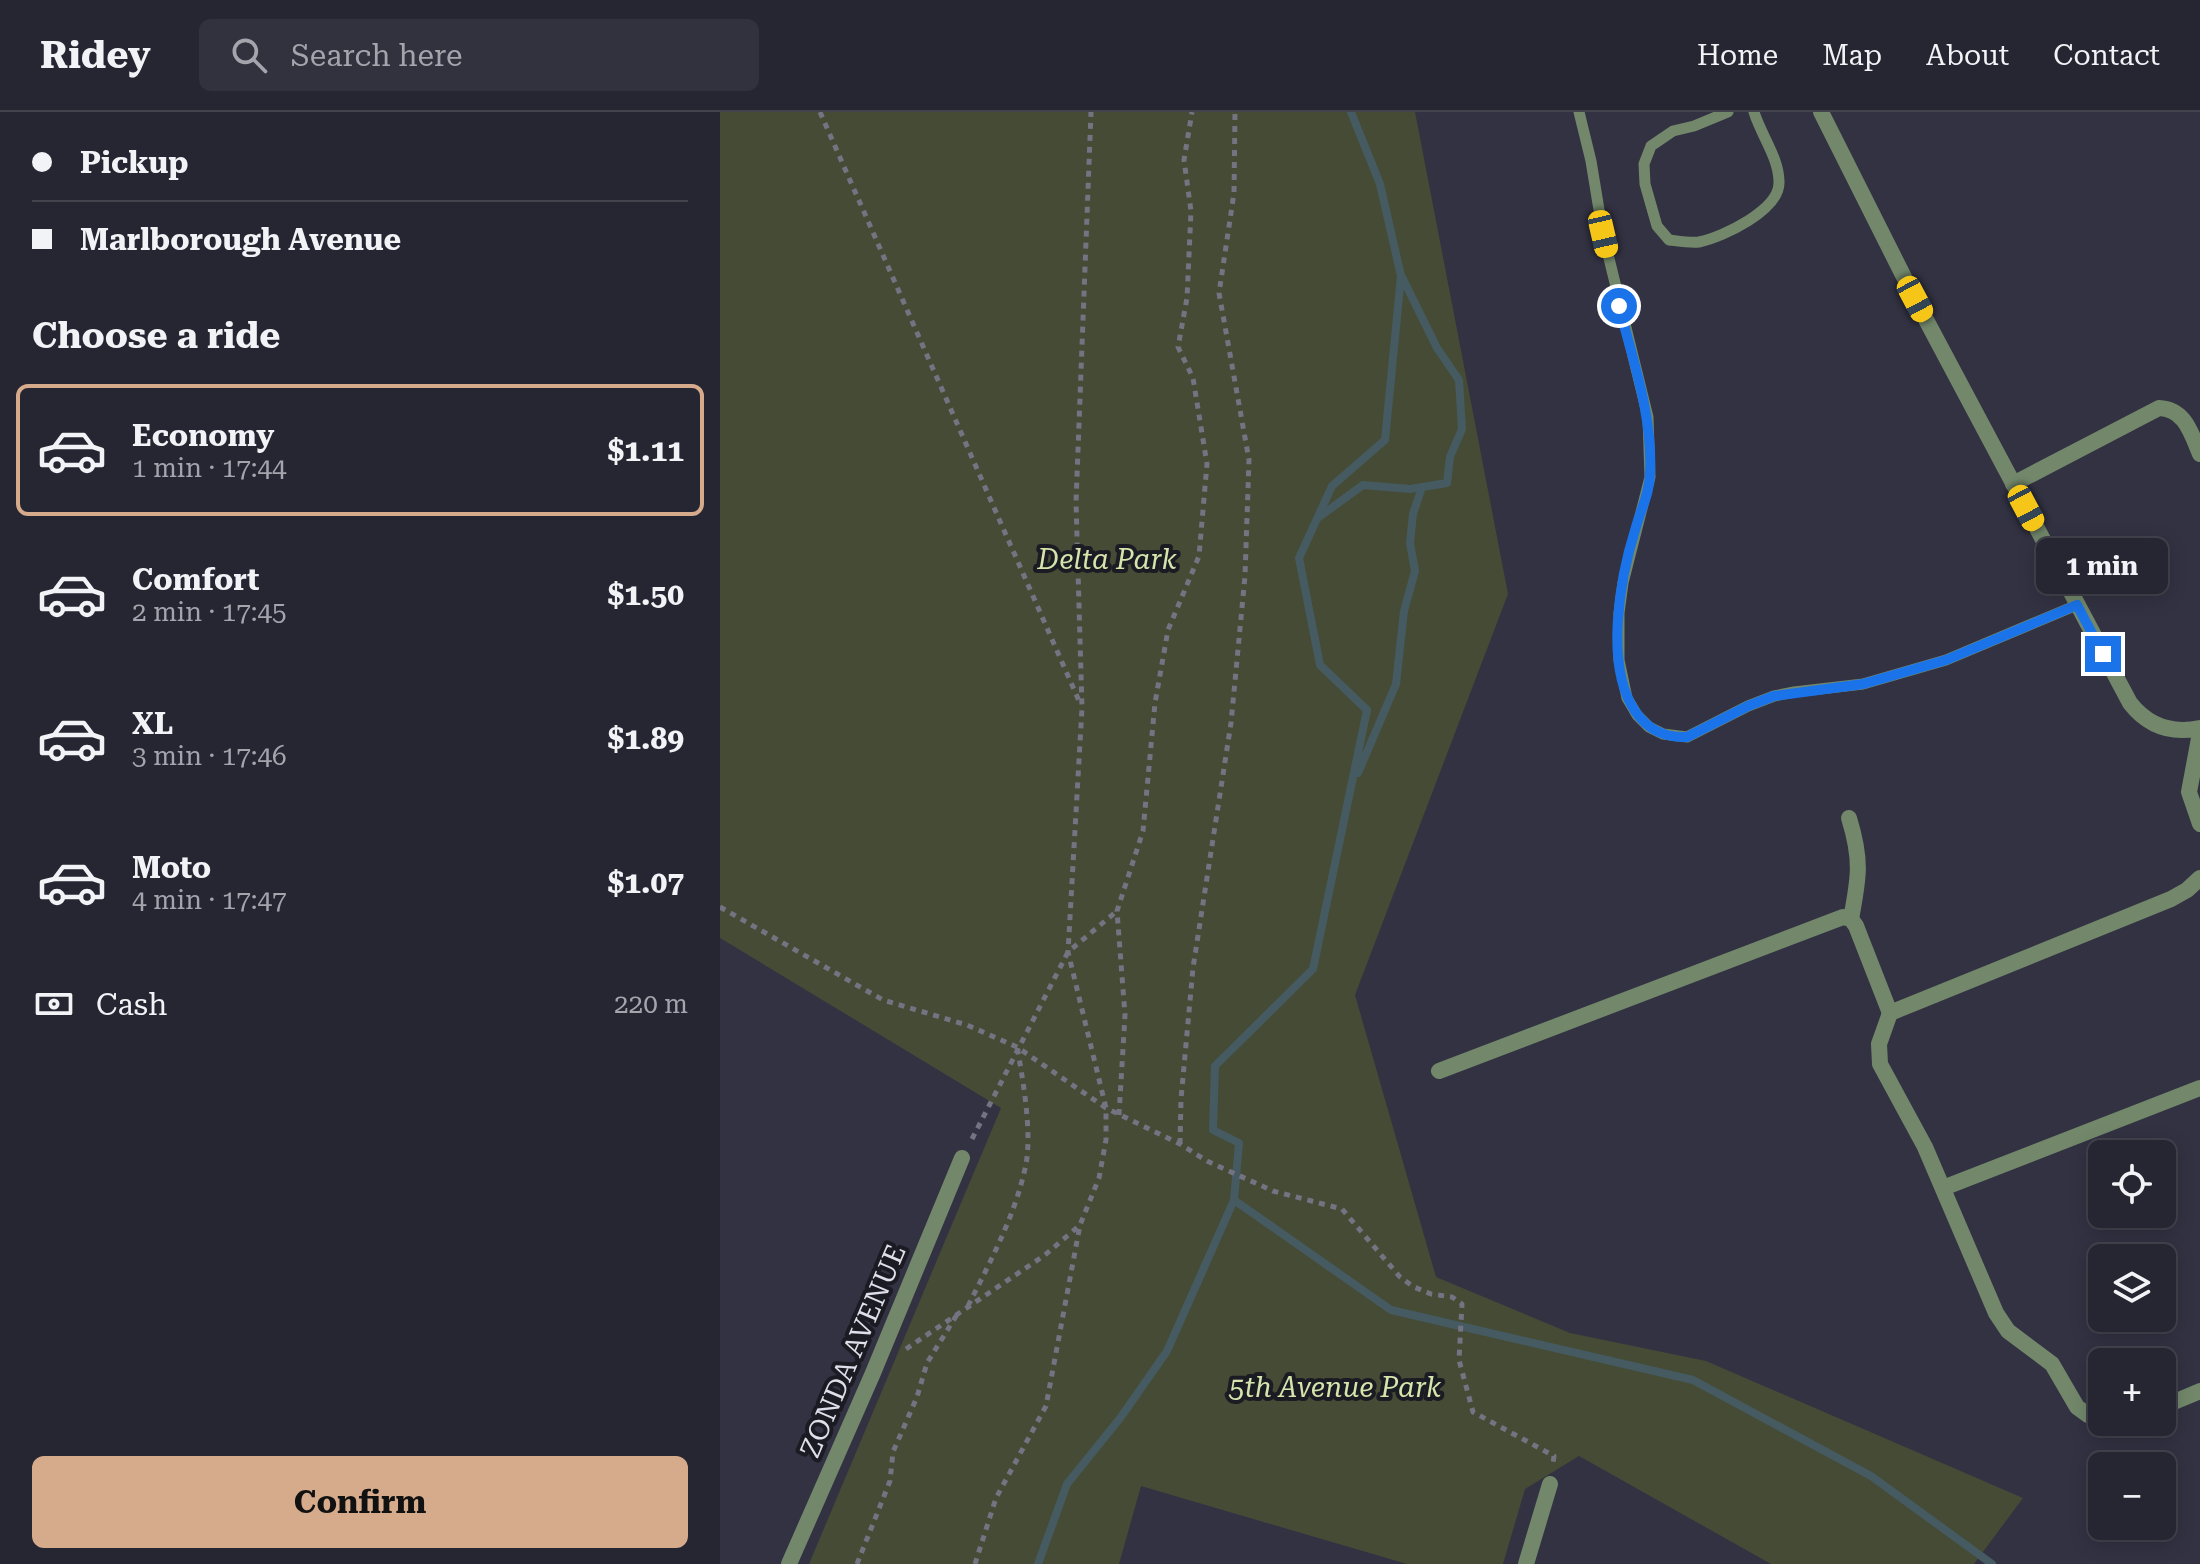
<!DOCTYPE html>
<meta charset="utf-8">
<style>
body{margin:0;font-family:"Roboto Serif",serif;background:#32323e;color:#f1f3f6;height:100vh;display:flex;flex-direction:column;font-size:30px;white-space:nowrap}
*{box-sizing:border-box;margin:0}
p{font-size:26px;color:#a4a5ac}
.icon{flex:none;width:44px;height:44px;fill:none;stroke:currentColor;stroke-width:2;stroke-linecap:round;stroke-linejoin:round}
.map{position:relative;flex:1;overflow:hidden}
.drawer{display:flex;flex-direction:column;background:#262632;width:720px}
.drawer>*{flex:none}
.guide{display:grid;align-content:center;height:176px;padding:0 32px;background:#262632}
.tools{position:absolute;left:1368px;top:1028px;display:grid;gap:16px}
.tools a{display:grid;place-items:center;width:88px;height:88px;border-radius:12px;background:#262632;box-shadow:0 4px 20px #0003,0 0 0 2px #42434d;font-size:40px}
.end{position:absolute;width:36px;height:36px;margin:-18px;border:10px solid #1a73e8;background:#fff;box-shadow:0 0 0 4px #fff}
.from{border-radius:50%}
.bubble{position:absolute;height:56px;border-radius:12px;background:#262632;box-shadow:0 4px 20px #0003,0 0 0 2px #42434d;font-size:26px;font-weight:700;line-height:56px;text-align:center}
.car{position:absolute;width:24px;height:48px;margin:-24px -12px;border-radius:10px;box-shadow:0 0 6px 2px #0007;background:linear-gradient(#f5c518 24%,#345 0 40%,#f5c518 0 76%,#345 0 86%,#f5c518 0)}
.guide b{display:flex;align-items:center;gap:28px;height:76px;font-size:30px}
.guide b+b{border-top:2px solid #42434d}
.guide i{width:20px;height:20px;background:#f1f3f6}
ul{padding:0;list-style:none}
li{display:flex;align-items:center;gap:24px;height:132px;margin:0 16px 12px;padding:0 16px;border:4px solid transparent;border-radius:12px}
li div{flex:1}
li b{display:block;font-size:30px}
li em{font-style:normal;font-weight:700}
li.on{border-color:#d6ab8b}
li>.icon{width:72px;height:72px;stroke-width:1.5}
h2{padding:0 32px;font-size:36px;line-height:96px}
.pay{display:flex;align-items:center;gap:20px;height:88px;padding:0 32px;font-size:30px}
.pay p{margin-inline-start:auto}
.action{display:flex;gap:16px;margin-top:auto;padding:16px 32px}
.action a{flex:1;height:92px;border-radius:12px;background:#d6ab8b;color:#111;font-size:32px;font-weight:700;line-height:92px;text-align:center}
header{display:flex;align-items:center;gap:48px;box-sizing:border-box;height:112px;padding:0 40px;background:#262632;border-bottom:2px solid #42434d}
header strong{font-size:38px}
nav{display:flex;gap:44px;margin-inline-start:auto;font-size:28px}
.search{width:560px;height:72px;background:#32323e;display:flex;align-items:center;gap:20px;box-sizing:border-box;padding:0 28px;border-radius:12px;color:#a4a5ac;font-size:30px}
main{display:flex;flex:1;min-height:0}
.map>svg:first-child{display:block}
.green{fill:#454b35}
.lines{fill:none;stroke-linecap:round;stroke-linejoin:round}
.stream{stroke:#455b61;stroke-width:8}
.path{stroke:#737382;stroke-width:5;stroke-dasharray:6 6;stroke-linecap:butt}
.lane{stroke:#73886b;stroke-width:11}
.street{stroke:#73886b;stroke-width:16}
.route{stroke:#1a73e8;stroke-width:10}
.labels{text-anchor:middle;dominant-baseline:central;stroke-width:8;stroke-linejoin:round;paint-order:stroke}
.park-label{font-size:28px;font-style:italic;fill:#d5e5ac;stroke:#1b1b23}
.street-label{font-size:28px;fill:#dedfea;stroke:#1b1b23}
</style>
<header>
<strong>Ridey</strong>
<div class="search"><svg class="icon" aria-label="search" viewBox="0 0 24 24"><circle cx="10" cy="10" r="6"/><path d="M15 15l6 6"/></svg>Search here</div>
<nav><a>Home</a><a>Map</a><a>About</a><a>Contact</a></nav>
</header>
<main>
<section class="drawer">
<div class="guide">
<b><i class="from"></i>Pickup</b>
<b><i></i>Marlborough Avenue</b>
</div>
<h2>Choose a ride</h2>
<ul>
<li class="on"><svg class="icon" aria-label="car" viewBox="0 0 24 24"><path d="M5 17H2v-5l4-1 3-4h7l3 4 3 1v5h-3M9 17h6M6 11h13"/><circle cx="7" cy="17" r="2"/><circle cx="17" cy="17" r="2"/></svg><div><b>Economy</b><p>1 min · 17:44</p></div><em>$1.11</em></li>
<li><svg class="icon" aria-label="car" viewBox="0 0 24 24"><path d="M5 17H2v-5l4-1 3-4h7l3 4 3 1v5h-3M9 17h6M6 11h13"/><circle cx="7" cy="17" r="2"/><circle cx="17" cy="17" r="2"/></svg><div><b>Comfort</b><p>2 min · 17:45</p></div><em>$1.50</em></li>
<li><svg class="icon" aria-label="car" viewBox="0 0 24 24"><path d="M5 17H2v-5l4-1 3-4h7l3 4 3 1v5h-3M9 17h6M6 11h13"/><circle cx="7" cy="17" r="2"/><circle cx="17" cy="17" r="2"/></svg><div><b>XL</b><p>3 min · 17:46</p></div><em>$1.89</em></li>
<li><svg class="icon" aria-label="car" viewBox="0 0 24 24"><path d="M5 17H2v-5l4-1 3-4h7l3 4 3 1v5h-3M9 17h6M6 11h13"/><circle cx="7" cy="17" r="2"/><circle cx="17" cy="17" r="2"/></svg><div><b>Moto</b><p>4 min · 17:47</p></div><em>$1.07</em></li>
</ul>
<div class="pay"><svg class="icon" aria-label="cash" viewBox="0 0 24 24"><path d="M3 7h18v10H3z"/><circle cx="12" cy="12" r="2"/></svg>Cash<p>220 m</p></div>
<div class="action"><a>Confirm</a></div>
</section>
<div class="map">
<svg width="1480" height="1452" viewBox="0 0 1480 1452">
<rect width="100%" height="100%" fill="#323243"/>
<!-- green -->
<path class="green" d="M 0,0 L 695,0 L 788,482 L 635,883 L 716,1165 L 850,1221 L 986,1249 L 1303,1386 L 1254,1452 L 1051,1452 L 859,1344 L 805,1377 L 783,1452 L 687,1452 L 421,1374 L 399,1452 L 89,1452 L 281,996 L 0,826 Z"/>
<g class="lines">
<!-- stream -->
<g class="stream">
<path d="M 599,405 L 643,373 L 690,377 L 727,371 L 730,345 L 742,317 L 739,268 L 717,236 L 682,165"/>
<path d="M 638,661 L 676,572 L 684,499 L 695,459 L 690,431 L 693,402 L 702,375"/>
<path d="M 514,1088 L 671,1198 L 973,1268 L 1151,1364 L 1272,1452"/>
<path d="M 318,1452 L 347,1372 L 401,1305 L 447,1239 L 514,1088 L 519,1031 L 493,1018 L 495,954 L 593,857 L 647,598 L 600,553 L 579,446 L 612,374 L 665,328 L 681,164 L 660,72 L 631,0"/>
</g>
<!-- path -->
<g class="path">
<path d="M 100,0 L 360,591"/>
<path d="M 0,795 L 163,888 L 247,913 L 297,935 L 386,996 L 460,1032 L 487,1049 L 553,1079 L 622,1097 L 680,1165 L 694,1175 L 711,1182 L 732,1185 L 742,1192 L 739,1248 L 753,1300 L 834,1344 L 833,1351"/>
<path d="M 399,1003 L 405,903 L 397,799 L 423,719 L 435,591 L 448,518 L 479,444 L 487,352 L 473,266 L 458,235 L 467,186 L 471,99 L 464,48 L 472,0"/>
<path d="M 252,1027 L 348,840 L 397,799"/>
<path d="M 460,1032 L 461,987 L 473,856 L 511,611 L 525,464 L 529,348 L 499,181 L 514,81 L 515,0"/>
<path d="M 248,1194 C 271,1148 296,1102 306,1052 C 312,1020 303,967 297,935"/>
<path d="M 186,1237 L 325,1143 L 360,1113"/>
<path d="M 137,1452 L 170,1369 L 173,1340 L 197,1285 L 207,1251 L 238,1201"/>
<path d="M 255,1452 L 276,1386 L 326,1294 L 360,1113 L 379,1066 L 386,1028 L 386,996 L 348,840 L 362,596 L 356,390 L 371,0"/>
</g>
<!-- lane -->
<g class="lane">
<path d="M 859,0 L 871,49 L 883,122 L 928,305 L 930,365 L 903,471 L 899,501 L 899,548 L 907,586 L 917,603 L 929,615 L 943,622 L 967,625 L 1028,594 L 1054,584 L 1074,580 L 1143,572 L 1226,548 L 1357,493"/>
<path d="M 1008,0 L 974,14 L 953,19 L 931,34 L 924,52 L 925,72 L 937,114 L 949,128 C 958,129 970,131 979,130 C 1003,125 1060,98 1059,70 C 1059,46 1041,23 1034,0"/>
</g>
<!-- street -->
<g class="street">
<path d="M 1101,0 L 1195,187 L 1410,591 C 1428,614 1452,622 1480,616"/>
<path d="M 1293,372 L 1439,296 C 1465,297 1471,321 1480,342"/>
<path d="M 1480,621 L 1469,680 L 1480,712"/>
<path d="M 1129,706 C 1142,748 1139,765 1131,807"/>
<path d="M 719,959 L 1123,805 L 1131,807 L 1136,814 L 1170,901"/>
<path d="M 1223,1076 L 1480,976"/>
<path d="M 1442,1295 L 1480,1279"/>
<path d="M 1382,1305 L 1368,1303 L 1357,1295 L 1332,1252 L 1288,1219 L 1276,1201 L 1205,1035 L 1160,952 L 1159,932 L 1170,901 L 1451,787 L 1467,778 L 1480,766"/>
<path d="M 69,1452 L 153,1261 L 242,1046"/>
<path d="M 806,1452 L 830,1372"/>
</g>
</g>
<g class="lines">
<!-- route -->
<path class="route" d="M 899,194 C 913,249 933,304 930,362 C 930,380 921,397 916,415 C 900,465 884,553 915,599 C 927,617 945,626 967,625 L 1028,594 L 1054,584 L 1143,572 L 1226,548 L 1357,493 L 1383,542"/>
</g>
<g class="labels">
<!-- park labels -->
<g class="park-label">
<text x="387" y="447">Delta Park</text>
<text x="615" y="1275">5th Avenue Park</text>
</g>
<!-- street labels -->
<g class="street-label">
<text transform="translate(133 1239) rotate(-67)">ZONDA AVENUE</text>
</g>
</g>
</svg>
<div class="tools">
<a><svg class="icon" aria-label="locate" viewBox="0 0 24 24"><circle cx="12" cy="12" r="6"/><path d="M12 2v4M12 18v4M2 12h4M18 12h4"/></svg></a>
<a><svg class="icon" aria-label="layers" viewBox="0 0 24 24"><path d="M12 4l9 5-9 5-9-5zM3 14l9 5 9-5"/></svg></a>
<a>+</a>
<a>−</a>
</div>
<i class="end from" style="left:899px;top:194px"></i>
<i class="end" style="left:1383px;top:542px"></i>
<div class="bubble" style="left:1316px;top:426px;width:132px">1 min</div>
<i class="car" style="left:883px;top:122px;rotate:167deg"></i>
<i class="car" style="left:1195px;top:187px;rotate:152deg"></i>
<i class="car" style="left:1306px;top:396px;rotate:152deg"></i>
</div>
</main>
